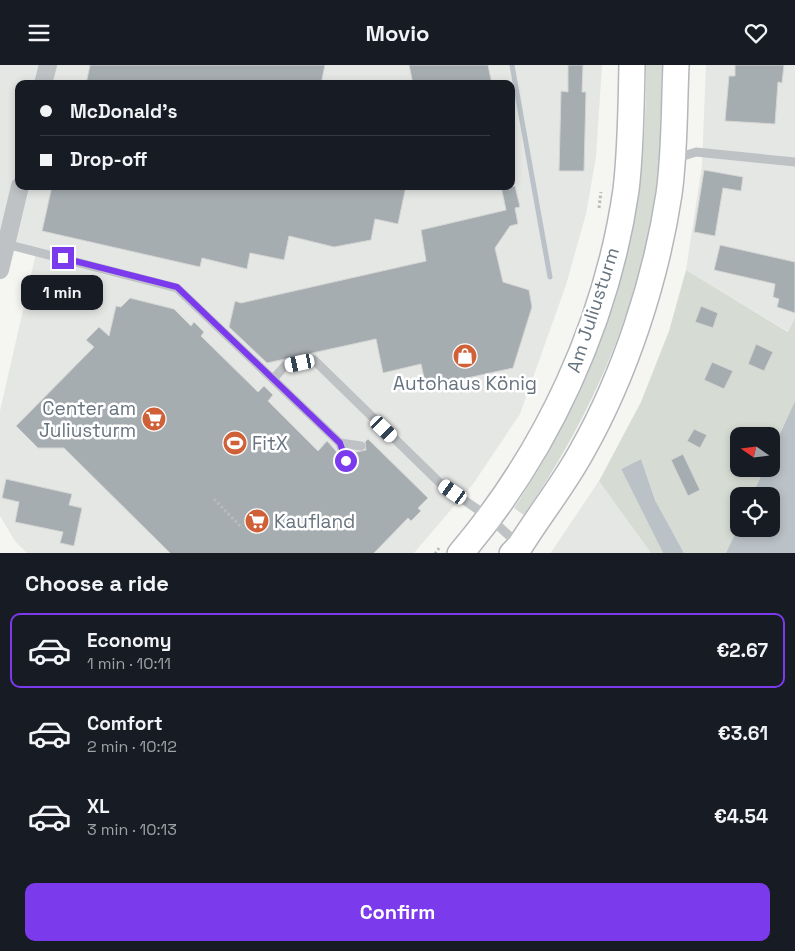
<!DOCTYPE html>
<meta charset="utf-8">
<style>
body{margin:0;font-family:"Space Grotesk",sans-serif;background:#242831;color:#f1f3f6;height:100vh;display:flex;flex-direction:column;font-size:19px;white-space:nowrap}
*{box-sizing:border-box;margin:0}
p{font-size:16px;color:#9ea1a6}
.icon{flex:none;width:28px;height:28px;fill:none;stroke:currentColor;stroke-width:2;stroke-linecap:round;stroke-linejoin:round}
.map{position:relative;height:488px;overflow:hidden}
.drawer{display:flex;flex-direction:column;background:#171b24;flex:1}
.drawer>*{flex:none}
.hud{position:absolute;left:15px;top:15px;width:500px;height:110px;border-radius:10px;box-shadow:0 2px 8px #0003;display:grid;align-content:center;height:110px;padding:0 25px;background:#171b24}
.needle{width:32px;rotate:284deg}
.buttons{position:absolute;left:730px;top:362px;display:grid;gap:10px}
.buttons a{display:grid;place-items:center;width:50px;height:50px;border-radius:10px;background:#171b24;box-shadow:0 2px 8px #0003;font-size:25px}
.end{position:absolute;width:22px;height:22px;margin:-11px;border:6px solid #7c3aed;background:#fff;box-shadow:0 0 0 2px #fff}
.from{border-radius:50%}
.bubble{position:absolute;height:35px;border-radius:10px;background:#171b24;box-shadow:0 2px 8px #0003;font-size:16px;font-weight:800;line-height:35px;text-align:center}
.car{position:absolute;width:15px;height:30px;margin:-15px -8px;border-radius:6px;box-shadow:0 0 4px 1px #0007;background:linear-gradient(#fff 24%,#345 0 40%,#fff 0 76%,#345 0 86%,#fff 0)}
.hud b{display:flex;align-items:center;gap:18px;height:48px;font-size:19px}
.hud b+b{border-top:1px solid #363941}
.hud i{width:12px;height:12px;background:#f1f3f6}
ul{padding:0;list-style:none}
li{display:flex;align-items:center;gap:15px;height:75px;margin:0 10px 8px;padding:0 15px;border:2px solid transparent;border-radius:10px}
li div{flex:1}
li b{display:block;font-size:19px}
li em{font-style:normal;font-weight:800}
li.selected{border-color:#7c3aed}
li>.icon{width:45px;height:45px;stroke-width:1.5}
h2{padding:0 25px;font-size:22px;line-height:60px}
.cta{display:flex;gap:10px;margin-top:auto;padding:10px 25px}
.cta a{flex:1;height:58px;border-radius:10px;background:#7c3aed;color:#fff;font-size:20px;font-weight:800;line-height:58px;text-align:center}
header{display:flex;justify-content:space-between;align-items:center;height:65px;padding:0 25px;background:#171b24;font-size:22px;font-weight:800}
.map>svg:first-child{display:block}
.built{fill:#e5e7e5;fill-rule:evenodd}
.green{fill:#d6dbd3}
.water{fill:#bac2c7}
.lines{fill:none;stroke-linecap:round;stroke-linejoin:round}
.stream{stroke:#bac2c7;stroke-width:5}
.building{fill:#a6adb1;stroke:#d6d6d4}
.secondary-casing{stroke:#b3b7bb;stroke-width:28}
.path{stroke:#b8bbbc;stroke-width:3;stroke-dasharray:2.5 2.5;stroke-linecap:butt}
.lane{stroke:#bec2c5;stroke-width:9}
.street{stroke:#bec2c5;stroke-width:18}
.secondary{stroke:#fff;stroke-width:25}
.route{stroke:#7c3aed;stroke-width:6}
.labels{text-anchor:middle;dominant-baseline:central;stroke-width:5;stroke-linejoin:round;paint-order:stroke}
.street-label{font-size:19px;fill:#67747f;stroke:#fff}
.poi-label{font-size:19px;fill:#67747f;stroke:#fff;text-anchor:start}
</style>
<header><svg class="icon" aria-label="menu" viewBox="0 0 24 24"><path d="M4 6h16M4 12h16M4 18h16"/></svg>Movio<svg class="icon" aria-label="heart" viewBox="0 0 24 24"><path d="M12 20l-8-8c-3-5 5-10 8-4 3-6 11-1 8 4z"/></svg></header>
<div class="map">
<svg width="795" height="489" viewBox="0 0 795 489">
<rect width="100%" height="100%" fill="#f5f5f2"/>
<!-- built -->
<g class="built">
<path d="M 0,0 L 602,0 L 596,92 L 586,149 L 566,220 L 520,349 L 473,419 L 414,488 L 28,489 L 15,476 L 0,451 L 0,346 L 37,184 L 0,173 ZM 19,19 L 511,19 L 511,121 L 19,121 Z"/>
<path d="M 706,0 L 795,0 L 795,253 L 789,267 L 686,205 L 702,100 Z"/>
<path d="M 599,416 L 651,488 L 550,489 Z"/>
</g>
<!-- green -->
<g class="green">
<path d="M 646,0 L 662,0 C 661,35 661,71 658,106 C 645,231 594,348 524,450 L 514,443 C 582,341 627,228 641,106 C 645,71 646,35 646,0 Z"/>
<path d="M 686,205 L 788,267 L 795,253 L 795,336 L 771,388 L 771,371 L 739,371 L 739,404 L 764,404 L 752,431 L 739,431 L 739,460 L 726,488 L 684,488 L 655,435 L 641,394 L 621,404 L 663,488 L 651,488 L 599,416 L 641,337 L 669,266 Z"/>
</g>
<!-- water -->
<g class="water">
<path d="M 795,336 L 795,488 L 726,488 L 739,460 L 739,464 L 771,464 L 771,431 L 752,431 L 764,404 L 771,404 L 771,388 Z"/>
<path d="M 641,394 L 655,435 L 684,488 L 663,488 L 621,404 Z"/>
</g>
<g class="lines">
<!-- stream -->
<path class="stream" d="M 512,0 L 550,212"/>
</g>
<!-- building -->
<g class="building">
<path d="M 90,0 L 325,0 L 321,19 L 86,19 Z"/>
<path d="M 409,0 L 488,0 L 492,19 L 413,19 Z"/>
<path d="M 568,0 L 583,0 L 582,27 L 586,27 L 584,106 L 559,106 L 561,26 L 568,27 Z"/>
<path d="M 735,0 L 784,0 L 782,18 L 778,17 L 775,59 L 725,56 L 729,11 L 735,11 Z"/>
<path d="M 704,105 L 743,112 L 741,126 L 723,123 L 715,171 L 694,167 Z"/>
<path d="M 52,121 L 406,121 L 398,159 L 375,154 L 371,175 L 334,182 L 289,171 L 284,195 L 250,188 L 247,204 L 202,193 L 200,202 L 42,166 Z"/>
<path d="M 501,121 L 515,121 L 520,142 L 515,143 L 518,159 L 510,161 L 495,183 L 503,217 L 529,225 L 532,242 L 513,303 L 426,322 L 421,299 L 383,308 L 376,274 L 267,298 L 229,262 L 235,236 L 241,238 L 426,196 L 421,165 L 506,145 Z"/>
<path d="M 720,180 L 795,197 L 795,248 L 777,242 L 779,234 L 773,232 L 775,219 L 714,205 Z"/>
<path d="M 130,233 L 174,244 L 191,261 L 194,257 L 204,267 L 201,271 L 258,327 L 264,321 L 273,330 L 268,336 L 318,386 L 327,376 L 336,386 L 342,401 L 350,400 L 351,391 L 356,387 L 366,385 L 365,377 L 368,374 L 428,433 L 418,443 L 421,446 L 411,456 L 408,453 L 373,489 L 171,489 L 64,383 L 38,383 L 16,361 L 94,282 L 86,275 L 99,262 L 109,271 L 116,241 L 121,242 Z"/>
<path d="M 701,241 L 718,248 L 713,263 L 695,257 Z"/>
<path d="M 756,279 L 773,287 L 764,306 L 748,299 Z"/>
<path d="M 712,297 L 733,306 L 724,324 L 704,315 Z"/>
<path d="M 694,364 L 707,370 L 700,383 L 687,376 Z"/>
<path d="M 683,389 L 700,425 L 688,431 L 671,395 Z"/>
<path d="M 6,414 L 72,429 L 69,440 L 82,443 L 74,481 L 60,478 L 63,467 L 15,457 L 19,437 L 2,433 Z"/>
</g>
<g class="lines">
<defs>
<g id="secondary">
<path d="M 460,489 C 547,387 607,257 626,125 C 631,83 631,42 632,0"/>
<path d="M 512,489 L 520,481 C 540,449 564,419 582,386 C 625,310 656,215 669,129 C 675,86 674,43 676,0"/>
</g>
</defs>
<!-- secondary casing -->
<use href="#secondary" class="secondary-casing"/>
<!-- path -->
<g class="path">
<path d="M 599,143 L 601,127"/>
<path d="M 214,434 L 242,463"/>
<path d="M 435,489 L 439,483"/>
</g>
<!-- lane -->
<g class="lane">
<path d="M 674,94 L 696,87 L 795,97"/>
<path d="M 6,179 L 177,223 L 340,378"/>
<path d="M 274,313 L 285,301 L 314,295 L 441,419 L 490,453 L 519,480"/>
<path d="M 346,396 L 340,378 L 361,381"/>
</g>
<!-- street -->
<g class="street">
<path d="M 43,19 L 48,0"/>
<path d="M 0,205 L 20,121"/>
</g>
<!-- secondary -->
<use href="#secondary" class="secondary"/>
</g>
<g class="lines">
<!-- route -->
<path class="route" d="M 63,193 L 177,222 L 340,378 L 346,396"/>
</g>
<!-- icons -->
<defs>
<symbol id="shop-disc" viewBox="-11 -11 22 22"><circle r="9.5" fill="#cf6038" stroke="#fff"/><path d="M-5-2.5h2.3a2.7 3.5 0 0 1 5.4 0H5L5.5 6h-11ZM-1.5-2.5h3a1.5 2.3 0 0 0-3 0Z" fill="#fff"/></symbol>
<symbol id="supermarket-disc" viewBox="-11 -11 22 22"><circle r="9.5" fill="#cf6038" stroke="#fff"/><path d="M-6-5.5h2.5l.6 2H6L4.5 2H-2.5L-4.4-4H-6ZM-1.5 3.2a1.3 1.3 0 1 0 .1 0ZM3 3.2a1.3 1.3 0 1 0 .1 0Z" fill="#fff"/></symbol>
<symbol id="stadium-disc" viewBox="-11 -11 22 22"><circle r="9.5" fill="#cf6038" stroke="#fff"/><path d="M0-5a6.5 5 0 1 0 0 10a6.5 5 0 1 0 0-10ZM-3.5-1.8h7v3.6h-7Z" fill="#fff"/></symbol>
</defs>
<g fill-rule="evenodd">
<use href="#shop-disc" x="451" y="277" width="28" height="28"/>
<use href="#supermarket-disc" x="140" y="340" width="28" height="28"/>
<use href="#stadium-disc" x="221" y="364" width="28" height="28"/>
<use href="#supermarket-disc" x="243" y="442" width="28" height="28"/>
</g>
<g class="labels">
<!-- street labels -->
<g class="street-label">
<text transform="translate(593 245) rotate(-72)">Am Juliusturm</text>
</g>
<!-- poi labels -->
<g class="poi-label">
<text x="465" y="318" text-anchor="middle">Autohaus König</text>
<text x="136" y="343" text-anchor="end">Center am<tspan x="136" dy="22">Juliusturm</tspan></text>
<text x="252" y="378">FitX</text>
<text x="274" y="456">Kaufland</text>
</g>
</g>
</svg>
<div class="buttons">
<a><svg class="needle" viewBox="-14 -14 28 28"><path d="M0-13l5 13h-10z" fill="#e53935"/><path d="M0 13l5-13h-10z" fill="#9ea1a6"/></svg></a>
<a><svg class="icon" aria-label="locate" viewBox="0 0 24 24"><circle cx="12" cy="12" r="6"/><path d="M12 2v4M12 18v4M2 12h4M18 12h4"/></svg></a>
</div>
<i class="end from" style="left:346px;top:396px"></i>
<i class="end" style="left:63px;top:193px"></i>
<div class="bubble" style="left:21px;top:210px;width:82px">1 min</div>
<i class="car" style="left:300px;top:298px;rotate:258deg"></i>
<i class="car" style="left:384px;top:364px;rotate:134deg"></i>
<i class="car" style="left:453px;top:427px;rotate:305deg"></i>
<div class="hud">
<b><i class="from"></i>McDonald's</b>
<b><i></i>Drop-off</b>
</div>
</div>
<section class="drawer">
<h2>Choose a ride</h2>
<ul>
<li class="selected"><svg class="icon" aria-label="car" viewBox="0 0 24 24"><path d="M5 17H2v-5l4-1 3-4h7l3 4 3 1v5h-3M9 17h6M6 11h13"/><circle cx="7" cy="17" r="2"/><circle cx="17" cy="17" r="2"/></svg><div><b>Economy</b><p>1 min · 10:11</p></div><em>€2.67</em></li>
<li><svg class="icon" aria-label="car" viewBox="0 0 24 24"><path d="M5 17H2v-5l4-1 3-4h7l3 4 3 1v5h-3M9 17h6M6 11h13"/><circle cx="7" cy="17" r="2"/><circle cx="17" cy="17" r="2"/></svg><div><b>Comfort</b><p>2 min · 10:12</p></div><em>€3.61</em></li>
<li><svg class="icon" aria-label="car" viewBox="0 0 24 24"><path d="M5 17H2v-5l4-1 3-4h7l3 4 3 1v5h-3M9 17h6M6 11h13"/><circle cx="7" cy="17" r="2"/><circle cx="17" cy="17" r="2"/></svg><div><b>XL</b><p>3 min · 10:13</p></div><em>€4.54</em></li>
</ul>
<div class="cta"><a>Confirm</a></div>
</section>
